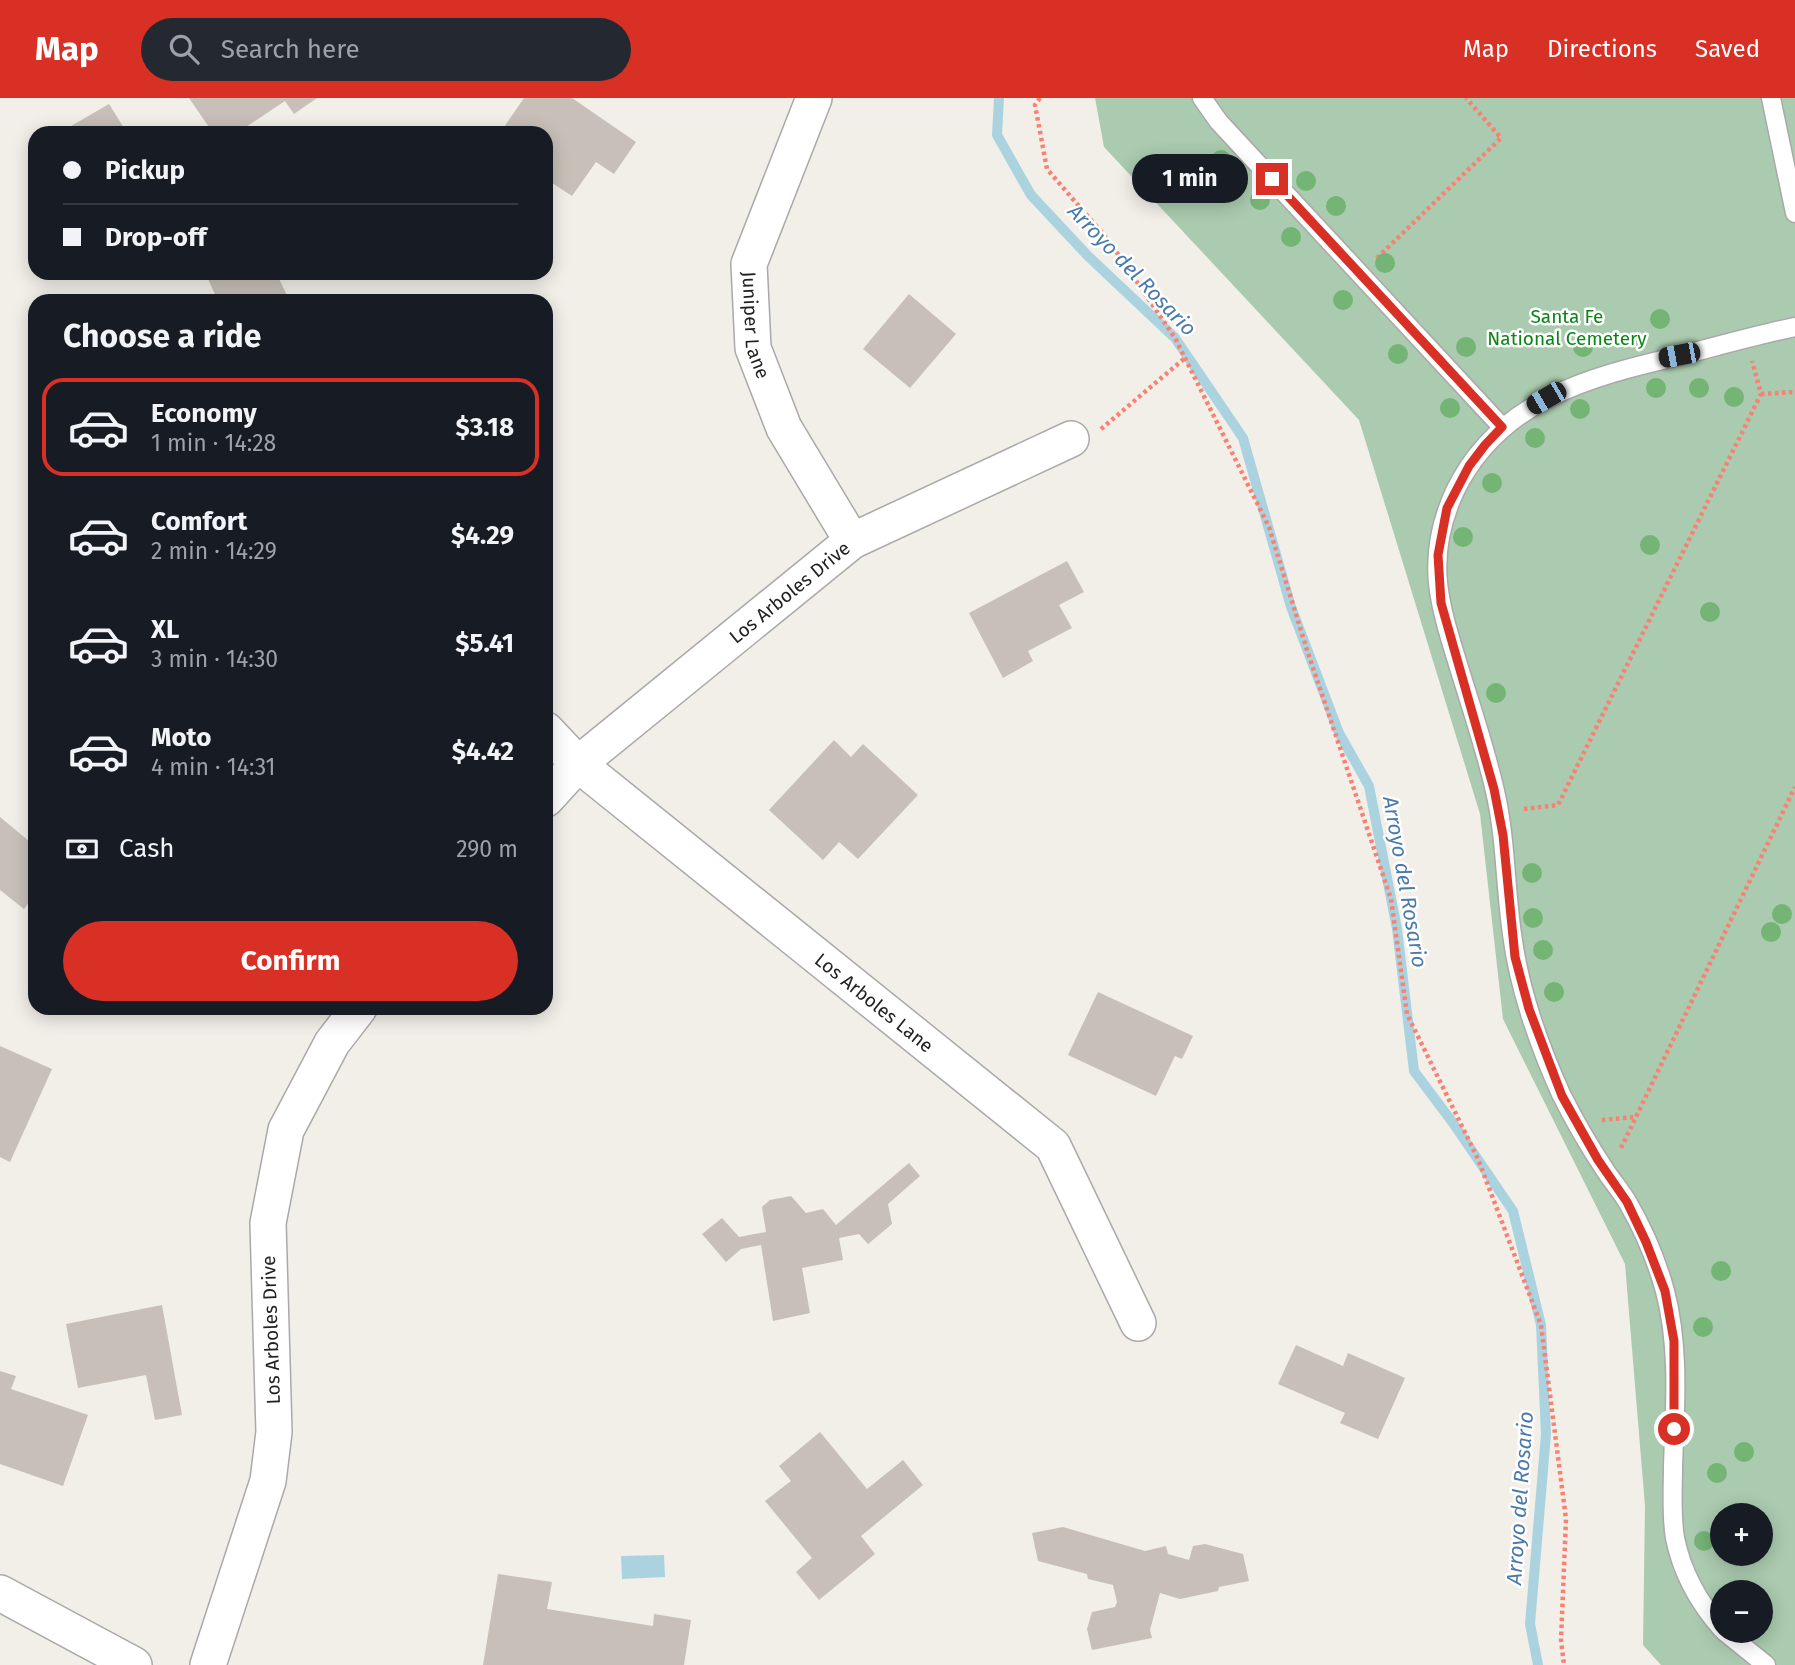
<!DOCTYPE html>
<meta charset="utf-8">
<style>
body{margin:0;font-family:"Fira Sans",sans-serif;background:#242831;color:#f1f3f6;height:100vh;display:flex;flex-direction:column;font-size:26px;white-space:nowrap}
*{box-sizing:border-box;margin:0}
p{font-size:23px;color:#9ea1a6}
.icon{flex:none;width:38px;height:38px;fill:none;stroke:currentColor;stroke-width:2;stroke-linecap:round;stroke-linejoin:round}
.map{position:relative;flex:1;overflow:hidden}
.side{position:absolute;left:28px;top:196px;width:525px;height:721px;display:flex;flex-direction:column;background:#171b24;border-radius:21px;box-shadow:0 4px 18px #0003}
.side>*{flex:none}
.hud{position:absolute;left:28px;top:28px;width:525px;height:154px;border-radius:21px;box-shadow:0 4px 18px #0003;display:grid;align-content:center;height:154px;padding:0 35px;background:#171b24}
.buttons{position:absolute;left:1710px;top:1405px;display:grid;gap:14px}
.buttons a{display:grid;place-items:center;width:63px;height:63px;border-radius:50%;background:#171b24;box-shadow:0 4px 18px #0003;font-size:35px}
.end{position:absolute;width:32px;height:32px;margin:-16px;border:9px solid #d93025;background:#fff;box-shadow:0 0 0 4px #fff}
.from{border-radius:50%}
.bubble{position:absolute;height:49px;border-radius:24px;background:#171b24;box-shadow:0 4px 18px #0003;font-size:23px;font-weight:700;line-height:49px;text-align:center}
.car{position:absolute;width:21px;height:42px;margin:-21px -10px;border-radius:9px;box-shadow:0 0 5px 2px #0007;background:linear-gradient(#222 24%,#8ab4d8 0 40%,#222 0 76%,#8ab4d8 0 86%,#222 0)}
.hud b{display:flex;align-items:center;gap:24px;height:66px;font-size:26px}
.hud b+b{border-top:2px solid #363941}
.hud i{width:18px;height:18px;background:#f1f3f6}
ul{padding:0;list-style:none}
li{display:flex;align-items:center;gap:21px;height:98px;margin:0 14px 10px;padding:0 21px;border:4px solid transparent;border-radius:21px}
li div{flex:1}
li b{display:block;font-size:26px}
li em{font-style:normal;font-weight:700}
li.active{border-color:#d93025}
li>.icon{width:63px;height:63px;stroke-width:1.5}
h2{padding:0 35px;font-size:32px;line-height:84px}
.pay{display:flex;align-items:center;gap:18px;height:77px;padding:0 35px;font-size:26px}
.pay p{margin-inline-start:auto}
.button{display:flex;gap:14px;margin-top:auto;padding:14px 35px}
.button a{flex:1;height:80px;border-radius:42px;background:#d93025;color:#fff;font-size:28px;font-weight:700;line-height:80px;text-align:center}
header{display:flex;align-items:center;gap:42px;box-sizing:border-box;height:98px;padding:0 35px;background:#d93025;color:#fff}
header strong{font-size:33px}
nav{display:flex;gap:38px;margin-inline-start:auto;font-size:24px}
.search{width:490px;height:63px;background:#242831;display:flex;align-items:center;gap:18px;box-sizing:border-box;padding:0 24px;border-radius:38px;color:#9ea1a6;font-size:26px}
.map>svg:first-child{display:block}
.cemetery{fill:#aacbaf;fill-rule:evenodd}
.water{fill:#aad3df}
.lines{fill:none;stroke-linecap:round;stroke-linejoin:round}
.stream{stroke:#aad3df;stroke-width:10}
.building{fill:#c7bfb8}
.service-casing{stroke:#a9a9a9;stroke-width:21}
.minor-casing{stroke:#a9a9a9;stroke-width:38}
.path{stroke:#fa8072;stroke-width:4.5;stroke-dasharray:3.5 3.5;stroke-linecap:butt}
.service{stroke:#fff;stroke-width:18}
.minor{stroke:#fff;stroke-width:35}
.tree{fill:#74b475}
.route{stroke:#d93025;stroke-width:9}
.labels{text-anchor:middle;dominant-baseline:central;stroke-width:5;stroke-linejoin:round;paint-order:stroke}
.park-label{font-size:19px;fill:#0c8416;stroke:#fff}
.street-label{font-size:19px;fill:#222;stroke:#fff}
.water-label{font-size:21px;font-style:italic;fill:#4a7aab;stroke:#fff}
</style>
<header>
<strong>Map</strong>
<div class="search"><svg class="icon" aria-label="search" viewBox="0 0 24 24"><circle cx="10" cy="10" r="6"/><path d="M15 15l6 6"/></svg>Search here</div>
<nav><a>Map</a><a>Directions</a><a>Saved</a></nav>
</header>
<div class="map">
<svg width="1795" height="1567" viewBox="0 0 1795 1567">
<rect width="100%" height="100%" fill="#f2efe9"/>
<!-- cemetery -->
<path class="cemetery" d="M 1095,0 L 1795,0 L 1795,1567 L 1661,1567 L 1643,1547 L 1645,1408 L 1625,1166 L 1503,921 L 1480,716 L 1359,322 L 1104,49 ZM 1722,1418 L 1760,1418 L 1760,1456 L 1722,1456 ZM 1722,1494 L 1760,1494 L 1760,1533 L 1722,1533 Z"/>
<!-- water -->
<path class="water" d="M 664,1457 L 665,1479 L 622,1481 L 621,1458 Z"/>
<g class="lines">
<!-- stream -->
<path class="stream" d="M 999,0 L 997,37 L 1031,97 L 1087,157 L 1175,240 L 1243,340 L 1291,509 L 1339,635 L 1369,688 L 1397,831 L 1414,973 L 1453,1025 L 1513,1113 L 1541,1227 L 1546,1336 L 1530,1526 L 1538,1567"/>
</g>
<!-- building -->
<g class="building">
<path d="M 189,0 L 317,0 L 294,16 L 285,3 L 237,35 L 213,35 Z"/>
<path d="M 524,0 L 572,0 L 636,44 L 614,76 L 596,64 L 572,98 L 546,81 L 546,35 L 500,35 Z"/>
<path d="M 109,6 L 124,30 L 115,35 L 59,35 Z"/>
<path d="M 221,175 L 276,175 L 290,203 L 218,203 L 208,181 Z"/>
<path d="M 909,196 L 956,236 L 910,290 L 863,251 Z"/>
<path d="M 546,389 L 551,390 L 547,407 L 546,407 Z"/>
<path d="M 1067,463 L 1084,494 L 1059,507 L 1072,530 L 1028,553 L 1033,563 L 1003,580 L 969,515 Z"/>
<path d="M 834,642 L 851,659 L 863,646 L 918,697 L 858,761 L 839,744 L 823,762 L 769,712 Z"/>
<path d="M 0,719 L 35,748 L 35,797 L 24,811 L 0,792 Z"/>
<path d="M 1098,894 L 1193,938 L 1182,961 L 1175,958 L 1156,998 L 1068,957 Z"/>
<path d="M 0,948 L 52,971 L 10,1064 L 0,1059 Z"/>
<path d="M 909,1065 L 920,1078 L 888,1106 L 892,1126 L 868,1146 L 859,1136 L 839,1140 L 843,1162 L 802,1170 L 810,1215 L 773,1223 L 761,1147 L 741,1151 L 726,1164 L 702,1136 L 722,1120 L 739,1139 L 766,1134 L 762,1109 L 770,1102 L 791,1098 L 806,1115 L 823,1111 L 836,1127 Z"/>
<path d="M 162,1207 L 182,1317 L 155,1322 L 146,1277 L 78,1290 L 66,1226 Z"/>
<path d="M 1296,1247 L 1343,1268 L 1348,1255 L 1405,1280 L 1378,1341 L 1340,1325 L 1345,1315 L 1278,1286 Z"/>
<path d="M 0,1273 L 16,1278 L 11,1291 L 88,1317 L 63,1388 L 0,1366 Z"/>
<path d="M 820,1334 L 867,1391 L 903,1362 L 923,1387 L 861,1438 L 875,1456 L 819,1502 L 796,1474 L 812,1460 L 765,1403 L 791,1383 L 779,1368 Z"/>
<path d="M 1063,1429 L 1145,1453 L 1166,1448 L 1168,1456 L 1189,1462 L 1193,1448 L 1205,1446 L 1243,1456 L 1249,1483 L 1219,1489 L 1218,1493 L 1180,1501 L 1160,1495 L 1150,1532 L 1152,1540 L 1092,1552 L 1087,1531 L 1092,1514 L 1115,1509 L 1117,1504 L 1113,1487 L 1088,1481 L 1087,1476 L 1038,1463 L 1032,1435 Z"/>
<path d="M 498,1476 L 552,1484 L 547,1511 L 653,1528 L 654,1516 L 691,1522 L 684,1567 L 483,1567 Z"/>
</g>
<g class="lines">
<defs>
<g id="service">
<path d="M 1202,0 L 1219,24 L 1502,329"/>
<path d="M 1771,0 L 1795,115"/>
<path d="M 1722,1531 C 1699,1505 1682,1475 1675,1440 C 1671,1416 1673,1392 1673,1368 C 1675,1310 1680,1250 1665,1193 C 1657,1164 1643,1131 1628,1105 C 1621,1093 1612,1083 1605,1072 C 1589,1048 1574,1022 1561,996 C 1538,945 1519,891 1512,836 C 1505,788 1506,741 1495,693 C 1485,649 1470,606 1457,563 C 1449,537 1441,512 1438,485 C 1435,454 1442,421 1455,393 C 1499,302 1589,279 1679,258 C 1718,248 1756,237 1795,229"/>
<path d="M 1724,1533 L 1766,1567"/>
</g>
<g id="minor">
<path id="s1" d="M 814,0 L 749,166 L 753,250 L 784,330 L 852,443"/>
<path id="s2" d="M 546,632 L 578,666 L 1053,1048 L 1138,1225"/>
<path id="s3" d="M 546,701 L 578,666 L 852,443 L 1071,341"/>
<path d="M 0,1495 L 134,1567"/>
<path d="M 208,1567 L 268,1383 L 274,1334 L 268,1125 L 286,1032 L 332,945 L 359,910"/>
</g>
</defs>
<!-- service casing -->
<use href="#service" class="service-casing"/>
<!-- minor casing -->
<use href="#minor" class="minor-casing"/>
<!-- path -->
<g class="path">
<path d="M 1040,0 L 1035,7 L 1047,71 L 1109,143 L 1175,240 L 1269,429 L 1307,552 L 1391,801 L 1407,916 L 1478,1061 L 1541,1227 L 1566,1421 L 1561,1542 L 1564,1567"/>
<path d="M 1377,160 L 1501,40 L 1466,0"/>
<path d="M 1761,296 L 1795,294"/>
<path d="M 1101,331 L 1185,260"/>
<path d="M 1524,711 L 1558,707 L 1761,296 L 1752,263"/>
<path d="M 1602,1022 L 1635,1019"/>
<path d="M 1621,1050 L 1795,689"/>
</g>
<!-- service -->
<use href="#service" class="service"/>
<!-- minor -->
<use href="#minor" class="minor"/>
</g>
<!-- trees -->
<g class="tree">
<circle cx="1221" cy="62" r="10"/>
<circle cx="1306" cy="83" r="10"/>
<circle cx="1260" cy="102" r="10"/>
<circle cx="1336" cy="108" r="10"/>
<circle cx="1291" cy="139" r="10"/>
<circle cx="1385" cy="165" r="10"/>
<circle cx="1343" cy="202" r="10"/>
<circle cx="1660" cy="221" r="10"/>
<circle cx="1466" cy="249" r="10"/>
<circle cx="1583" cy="249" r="10"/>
<circle cx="1398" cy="256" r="10"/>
<circle cx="1656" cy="290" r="10"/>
<circle cx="1699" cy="290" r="10"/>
<circle cx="1734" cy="299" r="10"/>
<circle cx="1450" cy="310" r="10"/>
<circle cx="1580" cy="311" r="10"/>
<circle cx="1535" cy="340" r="10"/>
<circle cx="1492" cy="385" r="10"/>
<circle cx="1463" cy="439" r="10"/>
<circle cx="1650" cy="447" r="10"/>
<circle cx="1710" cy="514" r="10"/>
<circle cx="1496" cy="595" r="10"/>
<circle cx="1532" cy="775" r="10"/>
<circle cx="1782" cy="816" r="10"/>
<circle cx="1533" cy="820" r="10"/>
<circle cx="1771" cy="834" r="10"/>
<circle cx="1543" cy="852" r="10"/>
<circle cx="1554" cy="894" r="10"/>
<circle cx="1721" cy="1173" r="10"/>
<circle cx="1703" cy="1229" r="10"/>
<circle cx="1744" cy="1354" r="10"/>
<circle cx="1717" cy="1375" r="10"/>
<circle cx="1704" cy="1443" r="10"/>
</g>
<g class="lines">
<!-- route -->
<path class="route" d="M 1272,81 L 1502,329 L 1485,347 L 1469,368 L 1447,410 L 1438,457 L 1441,505 L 1494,691 L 1503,737 L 1515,859 L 1529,911 L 1562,998 L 1598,1062 L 1627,1104 L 1646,1144 L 1665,1193 L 1674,1243 L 1674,1331"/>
</g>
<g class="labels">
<!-- park labels -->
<g class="park-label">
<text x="1567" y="218">Santa Fe<tspan x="1567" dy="22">National Cemetery</tspan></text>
</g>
<!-- street labels -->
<g class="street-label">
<text stroke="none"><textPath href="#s1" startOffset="240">Juniper Lane</textPath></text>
<text stroke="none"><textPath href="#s3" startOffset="320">Los Arboles Drive</textPath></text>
<text stroke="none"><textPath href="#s2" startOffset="427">Los Arboles Lane</textPath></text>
<text transform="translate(271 1232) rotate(-92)">Los Arboles Drive</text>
</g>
<!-- water labels -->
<g class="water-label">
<text transform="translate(1132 172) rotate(46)">Arroyo del Rosario</text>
<text transform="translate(1405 784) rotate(80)">Arroyo del Rosario</text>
<text transform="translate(1520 1400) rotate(-86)">Arroyo del Rosario</text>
</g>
</g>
</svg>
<div class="buttons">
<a>+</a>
<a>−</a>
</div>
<i class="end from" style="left:1674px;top:1331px"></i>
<i class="end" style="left:1272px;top:81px"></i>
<div class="bubble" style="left:1132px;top:56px;width:116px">1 min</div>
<i class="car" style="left:1679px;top:257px;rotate:259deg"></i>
<i class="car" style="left:1546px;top:300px;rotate:240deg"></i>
<div class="hud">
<b><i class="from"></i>Pickup</b>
<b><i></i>Drop-off</b>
</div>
<section class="side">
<h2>Choose a ride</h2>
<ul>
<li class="active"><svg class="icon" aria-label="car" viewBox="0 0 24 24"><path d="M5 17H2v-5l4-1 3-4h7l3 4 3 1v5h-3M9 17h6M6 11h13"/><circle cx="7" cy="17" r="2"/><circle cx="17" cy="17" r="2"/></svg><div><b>Economy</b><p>1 min · 14:28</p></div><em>$3.18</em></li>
<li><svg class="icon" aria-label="car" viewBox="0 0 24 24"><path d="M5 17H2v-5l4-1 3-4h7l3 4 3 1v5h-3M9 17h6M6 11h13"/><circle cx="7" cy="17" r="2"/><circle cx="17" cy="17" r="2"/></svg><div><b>Comfort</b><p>2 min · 14:29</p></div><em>$4.29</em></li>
<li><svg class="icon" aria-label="car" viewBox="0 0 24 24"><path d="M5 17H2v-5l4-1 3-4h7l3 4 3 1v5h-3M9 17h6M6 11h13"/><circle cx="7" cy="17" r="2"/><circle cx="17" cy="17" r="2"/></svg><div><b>XL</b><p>3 min · 14:30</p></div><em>$5.41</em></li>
<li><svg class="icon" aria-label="car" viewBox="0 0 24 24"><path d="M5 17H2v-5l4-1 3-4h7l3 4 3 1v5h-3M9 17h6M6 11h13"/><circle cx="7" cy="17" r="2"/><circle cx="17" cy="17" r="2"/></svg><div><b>Moto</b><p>4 min · 14:31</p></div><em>$4.42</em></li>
</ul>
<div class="pay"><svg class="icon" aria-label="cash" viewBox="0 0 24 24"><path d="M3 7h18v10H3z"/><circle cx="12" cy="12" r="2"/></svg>Cash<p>290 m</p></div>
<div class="button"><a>Confirm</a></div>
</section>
</div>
